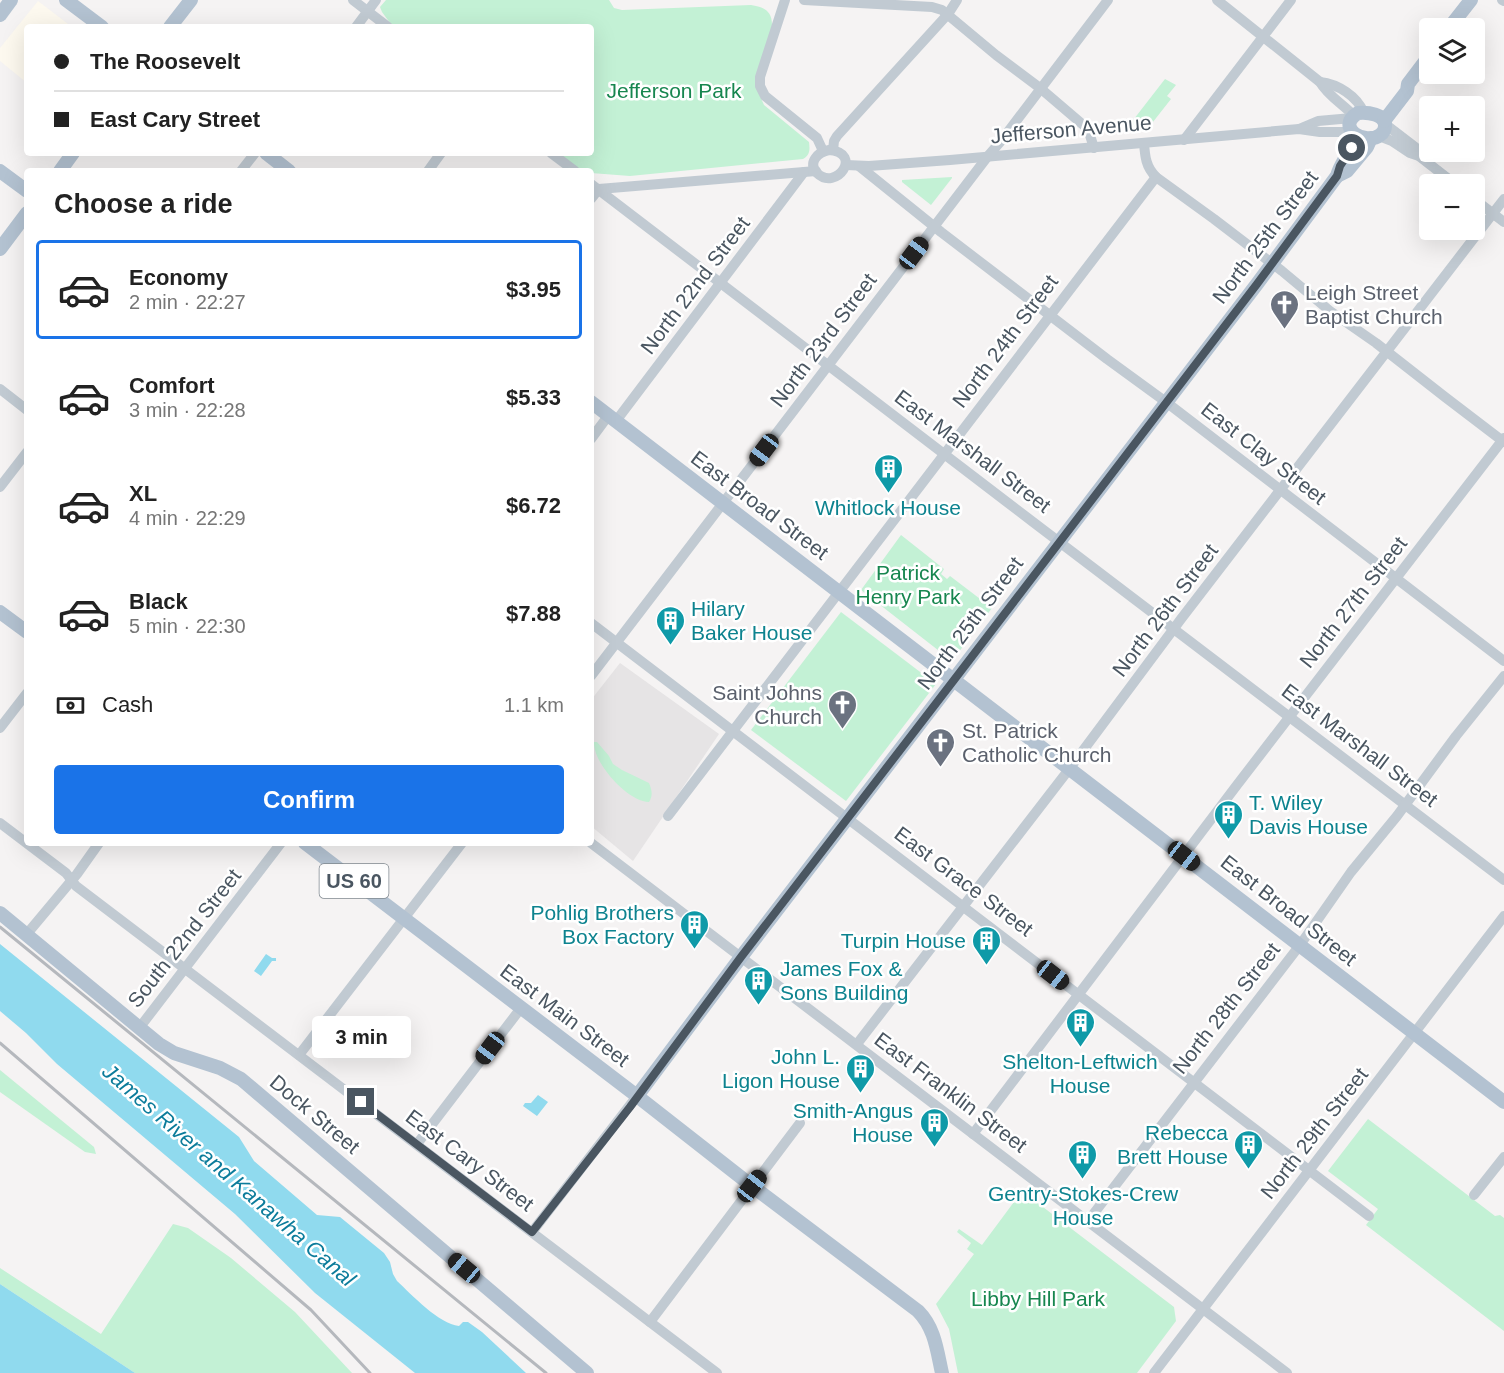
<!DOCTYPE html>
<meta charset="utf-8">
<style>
body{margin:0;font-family:Helvetica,sans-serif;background:#f6f6f6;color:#222;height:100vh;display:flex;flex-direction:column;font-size:22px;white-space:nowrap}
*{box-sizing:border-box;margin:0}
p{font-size:20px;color:#767676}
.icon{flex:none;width:33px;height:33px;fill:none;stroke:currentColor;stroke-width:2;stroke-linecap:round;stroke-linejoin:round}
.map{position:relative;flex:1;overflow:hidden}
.details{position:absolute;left:24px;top:168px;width:570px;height:678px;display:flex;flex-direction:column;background:#fff;border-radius:6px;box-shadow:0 6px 24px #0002}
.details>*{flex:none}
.guide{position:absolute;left:24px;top:24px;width:570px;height:132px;border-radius:6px;box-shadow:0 6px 24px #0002;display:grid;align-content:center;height:132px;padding:0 30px;background:#fff}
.tools{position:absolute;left:1419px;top:18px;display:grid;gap:12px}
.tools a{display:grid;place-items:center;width:66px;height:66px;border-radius:6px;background:#fff;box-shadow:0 6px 24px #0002;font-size:30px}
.end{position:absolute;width:27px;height:27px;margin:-14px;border:8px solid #4a5661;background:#fff;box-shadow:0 0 0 3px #fff}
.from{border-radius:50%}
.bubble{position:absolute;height:42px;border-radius:6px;background:#fff;box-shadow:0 6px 24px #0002;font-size:20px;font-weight:700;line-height:42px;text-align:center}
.car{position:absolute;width:18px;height:36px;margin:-18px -9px;border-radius:8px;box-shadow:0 0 4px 2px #0007;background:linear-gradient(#222 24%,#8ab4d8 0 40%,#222 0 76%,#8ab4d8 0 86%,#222 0)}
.guide b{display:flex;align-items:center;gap:21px;height:57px;font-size:22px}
.guide b+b{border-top:2px solid #e0e0e0}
.guide i{width:15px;height:15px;background:#222}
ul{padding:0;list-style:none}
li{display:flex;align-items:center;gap:18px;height:99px;margin:0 12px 9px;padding:0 18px;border:3px solid transparent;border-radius:6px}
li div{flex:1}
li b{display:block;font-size:22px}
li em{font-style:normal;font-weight:700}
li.on{border-color:#1a73e8}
li>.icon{width:54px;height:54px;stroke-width:1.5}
h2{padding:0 30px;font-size:27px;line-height:72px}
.pay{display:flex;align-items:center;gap:15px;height:66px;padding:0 30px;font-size:22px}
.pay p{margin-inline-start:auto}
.action{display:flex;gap:12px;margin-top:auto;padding:12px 30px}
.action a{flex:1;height:69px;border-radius:6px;background:#1a73e8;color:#fff;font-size:24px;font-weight:700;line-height:69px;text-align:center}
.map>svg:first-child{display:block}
.commercial{fill:#fdf9ef}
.education{fill:#e6e4e5}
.green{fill:#c3f1d5}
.water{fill:#90daee}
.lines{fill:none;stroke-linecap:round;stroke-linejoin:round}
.minor{stroke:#c1cad2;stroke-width:10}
.major{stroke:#b3c2d1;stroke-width:14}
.rail{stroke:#b5b8bd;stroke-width:3}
.route{stroke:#4a5661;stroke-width:8}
.labels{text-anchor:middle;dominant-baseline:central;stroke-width:5;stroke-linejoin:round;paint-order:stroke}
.shield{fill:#fff;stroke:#808990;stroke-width:1.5}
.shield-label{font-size:20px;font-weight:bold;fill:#4a5661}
.park-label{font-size:21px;fill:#17864f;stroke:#fff}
.street-label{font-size:21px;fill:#4a5661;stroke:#fff}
.worship-label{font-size:21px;fill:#5b616d;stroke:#fff;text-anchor:start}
.culture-label{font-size:21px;fill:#0d838f;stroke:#fff;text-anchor:end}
.water-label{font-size:22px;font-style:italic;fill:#0c7c9b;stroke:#fff}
</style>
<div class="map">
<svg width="1504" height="1373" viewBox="0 0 1504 1373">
<rect width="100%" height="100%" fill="#f5f3f3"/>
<!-- commercial -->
<path class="commercial" d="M 38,1 L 72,27 L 27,27 L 27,83 L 0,61 L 0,48 Z"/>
<!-- education -->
<path class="education" d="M 620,663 L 719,734 L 633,861 L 591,826 L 591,700 Z"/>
<!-- green -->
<g class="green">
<path d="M 386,0 L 609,0 L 614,8 L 622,10 L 751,5 C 764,7 772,11 772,25 L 759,94 L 764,105 L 809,142 C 810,150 810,155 803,159 L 630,176 L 591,173 L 591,171 L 572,169 L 551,153 L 591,153 L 591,27 L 393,27 L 382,12 L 380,7 Z"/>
<path d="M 1165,79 L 1176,85 L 1167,96 L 1171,99 L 1149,127 L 1127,128 Z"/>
<path d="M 952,177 L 952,178 L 931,205 L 902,182 L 902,180 Z"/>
<path d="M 901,535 L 944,569 L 941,574 L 947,579 L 950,576 L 992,608 L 952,661 L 861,590 Z"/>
<path d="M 841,612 L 936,684 L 846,801 L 751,730 Z"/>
<path d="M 594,742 L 597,742 L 609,756 L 613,764 L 622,770 L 649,783 C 652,790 653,796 649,802 C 628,802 593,763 594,742 Z"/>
<path d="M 0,1070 L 94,1147 L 96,1154 L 85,1152 L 0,1092 Z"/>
<path d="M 1368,1119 L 1495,1216 L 1500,1215 L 1504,1218 L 1504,1331 L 1366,1225 L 1378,1209 L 1328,1171 Z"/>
<path d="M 1022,1191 L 1174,1307 L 1176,1321 L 1137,1373 L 958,1373 L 949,1329 L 936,1304 L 974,1254 L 967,1249 L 971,1243 L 957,1232 L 959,1229 L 982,1245 Z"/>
<path d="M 173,1224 L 188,1228 L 231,1258 L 295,1312 L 352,1373 L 135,1373 L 0,1284 L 0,1268 L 101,1334 Z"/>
</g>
<!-- water -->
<g class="water">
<path d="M 0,944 L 239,1137 L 254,1161 L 317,1215 L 340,1217 L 384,1253 L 390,1262 L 393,1274 L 397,1281 C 412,1295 439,1324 459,1326 L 463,1322 L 468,1322 L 482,1332 L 526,1373 L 415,1373 L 315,1293 L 235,1214 L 57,1064 L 26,1033 L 0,1011 Z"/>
<path d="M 266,954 L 272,958 L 276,958 L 276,961 L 272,961 L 261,976 L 254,971 Z"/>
<path d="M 538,1095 L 548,1102 L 537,1116 L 523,1106 L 525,1103 L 531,1103 Z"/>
<path d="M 0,1284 L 135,1373 L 0,1373 Z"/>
</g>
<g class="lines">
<!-- minor -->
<g class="minor">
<path d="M 353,0 L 388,27"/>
<path d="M 785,0 L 760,77 L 760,86 L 765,96 L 817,138 L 823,151"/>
<path d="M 804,0 L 932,7 L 942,10 L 996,55 L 1040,88 L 1088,129 L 1094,148"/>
<path d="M 1217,0 L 1320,82 C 1328,96 1343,104 1354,116"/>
<path d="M 1502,0 L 1504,1"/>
<path d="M 356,27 L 376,0"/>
<path d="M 1320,82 C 1338,84 1357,96 1364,113"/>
<path d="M 1385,124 L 1415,147 L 1419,156"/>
<path d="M 1299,129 L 1318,121 L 1352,118"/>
<path d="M 1379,136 L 1392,141 L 1410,153 L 1419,156 L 1455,184"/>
<path d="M 1184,140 L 1291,0"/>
<path d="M 1144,143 C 1145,157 1146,167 1156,177 L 1214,219 L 1282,271 L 1330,311 L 1376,343 L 1445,397 L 1504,442"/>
<path d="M 829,150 C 864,153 836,192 817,173 C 807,163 818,152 829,150 Z"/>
<path d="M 833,150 L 834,141 L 837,136 L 948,14 L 957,0"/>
<path d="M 551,153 L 575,171"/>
<path d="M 846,165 L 869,166 L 950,160 L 1299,129 L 1320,132 L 1351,132"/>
<path d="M 859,166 L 941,232 L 1107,359 L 1166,402 L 1504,661"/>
<path d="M 241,171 L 255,153"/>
<path d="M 428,171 L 441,153"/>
<path d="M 591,184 L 1033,522 L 1504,880"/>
<path d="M 599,189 L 816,171"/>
<path d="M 591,199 L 599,189"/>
<path d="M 1474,199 L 1504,222"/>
<path d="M 0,389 L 27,410"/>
<path d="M 616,421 L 804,172"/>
<path d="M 591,439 L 608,416"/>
<path d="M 0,487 L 27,452"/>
<path d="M 591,623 L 1369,1216"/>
<path d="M 591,676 L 988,156 L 1001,141 L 1108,0"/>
<path d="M 0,728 L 27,693"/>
<path d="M 668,816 L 1156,177"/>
<path d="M 0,823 L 66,873 L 76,886 L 717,1373"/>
<path d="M 591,843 L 1287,1373"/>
<path d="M 26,935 L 77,874 L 99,843"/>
<path d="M 140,1027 L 281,843"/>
<path d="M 857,1044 L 1070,768 L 1181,619 L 1504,199"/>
<path d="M 299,1055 L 462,843"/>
<path d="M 973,1134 L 1237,785 L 1504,438"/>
<path d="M 417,1144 L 521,1008"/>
<path d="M 1474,1195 L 1504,1157"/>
<path d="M 1088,1221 L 1300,945 L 1351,872 L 1397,816 L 1456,736 L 1504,676"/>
<path d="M 532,1232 L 637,1096"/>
<path d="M 650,1322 L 800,1123"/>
<path d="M 1154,1373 L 1504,916"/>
</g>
<!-- major -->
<g class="major">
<path d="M 66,0 L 102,27"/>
<path d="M 0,15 L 11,0"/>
<path d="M 170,27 L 191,0"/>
<path d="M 1449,28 L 1471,0"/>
<path d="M 1358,113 C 1367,112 1386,114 1385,126 C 1385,130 1383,133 1380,135 C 1366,146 1334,128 1358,113 Z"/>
<path d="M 1384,121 L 1407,91 L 1408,84 L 1430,55"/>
<path d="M 266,153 L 289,171"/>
<path d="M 0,171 L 27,191"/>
<path d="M 60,171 L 73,153"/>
<path d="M 1337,176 L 1347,171 L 1367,147 L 1371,138"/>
<path d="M 0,249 L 27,213"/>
<path d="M 591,402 L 1504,1102"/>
<path d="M 0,612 L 27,632"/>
<path d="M 305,843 L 637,1096 L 752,1186 L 918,1311 C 935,1328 937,1351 942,1373"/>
<path d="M 0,913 L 159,1044 L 174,1053 L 220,1068 L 241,1079 L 587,1373"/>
<path d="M 637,1096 L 741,957 L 1257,284 L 1337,176 C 1341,161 1353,151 1354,135"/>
</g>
<!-- rail -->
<g class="rail">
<path d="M 0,927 L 546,1373"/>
<path d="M 0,1043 L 311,1310 L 370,1373"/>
</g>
</g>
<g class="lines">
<!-- route -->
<path class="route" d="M 361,1102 L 532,1232 L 630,1107 L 741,957 L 954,680 L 1257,284 L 1337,176 L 1340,166 L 1352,148"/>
</g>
<!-- icons -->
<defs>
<symbol id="church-pin" viewBox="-11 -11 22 30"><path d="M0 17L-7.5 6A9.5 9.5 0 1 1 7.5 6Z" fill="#6b7280" stroke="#fff"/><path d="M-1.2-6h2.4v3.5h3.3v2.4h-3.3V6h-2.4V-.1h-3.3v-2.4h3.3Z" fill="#fff"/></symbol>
<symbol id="building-pin" viewBox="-11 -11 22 30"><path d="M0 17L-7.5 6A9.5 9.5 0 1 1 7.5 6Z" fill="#0f9aa8" stroke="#fff"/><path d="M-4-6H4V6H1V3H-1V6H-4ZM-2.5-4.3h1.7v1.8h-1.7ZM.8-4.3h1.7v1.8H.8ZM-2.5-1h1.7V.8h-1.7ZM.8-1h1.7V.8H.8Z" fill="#fff"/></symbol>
</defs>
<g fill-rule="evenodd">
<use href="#church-pin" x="1268" y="288" width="33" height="45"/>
<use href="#building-pin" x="872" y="452" width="33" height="45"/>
<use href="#building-pin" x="654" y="604" width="33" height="45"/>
<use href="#church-pin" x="826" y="688" width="33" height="45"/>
<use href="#church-pin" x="924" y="726" width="33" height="45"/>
<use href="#building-pin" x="1212" y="798" width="33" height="45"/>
<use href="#building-pin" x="678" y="908" width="33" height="45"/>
<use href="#building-pin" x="970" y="924" width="33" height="45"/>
<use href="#building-pin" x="742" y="964" width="33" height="45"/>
<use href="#building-pin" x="1064" y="1006" width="33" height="45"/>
<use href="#building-pin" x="844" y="1052" width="33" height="45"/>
<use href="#building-pin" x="918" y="1106" width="33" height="45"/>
<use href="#building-pin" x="1232" y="1128" width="33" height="45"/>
<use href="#building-pin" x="1066" y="1138" width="33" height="45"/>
</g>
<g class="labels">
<!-- shield labels -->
<rect class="shield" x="319.5" y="864" width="69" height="34" rx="4.5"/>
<g class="shield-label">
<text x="354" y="881">US 60</text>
</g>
<!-- park labels -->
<g class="park-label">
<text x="674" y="90">Jefferson Park</text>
<text x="908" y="572">Patrick<tspan x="908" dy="24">Henry Park</tspan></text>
<text x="1038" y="1298">Libby Hill Park</text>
</g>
<!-- street labels -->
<g class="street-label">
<text transform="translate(1071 129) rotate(-5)">Jefferson Avenue</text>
<text transform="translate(1265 237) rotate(-53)">North 25th Street</text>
<text transform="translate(695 285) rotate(-53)">North 22nd Street</text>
<text transform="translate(823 340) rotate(-53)">North 23rd Street</text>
<text transform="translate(1005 341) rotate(-53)">North 24th Street</text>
<text transform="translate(973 451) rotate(37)">East Marshall Street</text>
<text transform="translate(1264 453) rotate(38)">East Clay Street</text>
<text transform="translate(760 505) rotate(37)">East Broad Street</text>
<text transform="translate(1353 602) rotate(-52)">North 27th Street</text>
<text transform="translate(1165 610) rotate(-53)">North 26th Street</text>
<text transform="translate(970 623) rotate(-53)">North 25th Street</text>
<text transform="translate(1360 745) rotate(37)">East Marshall Street</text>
<text transform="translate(964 881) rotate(37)">East Grace Street</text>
<text transform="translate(1289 910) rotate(38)">East Broad Street</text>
<text transform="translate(184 938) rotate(-52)">South 22nd Street</text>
<text transform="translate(1226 1008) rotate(-52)">North 28th Street</text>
<text transform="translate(565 1015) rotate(37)">East Main Street</text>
<text transform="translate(951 1092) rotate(37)">East Franklin Street</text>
<text transform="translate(315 1114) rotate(40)">Dock Street</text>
<text transform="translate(1314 1133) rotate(-52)">North 29th Street</text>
<text transform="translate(470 1160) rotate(37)">East Cary Street</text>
</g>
<!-- worship labels -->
<g class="worship-label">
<text x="1305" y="292">Leigh Street<tspan x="1305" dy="24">Baptist Church</tspan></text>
<text x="822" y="692" text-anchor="end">Saint Johns<tspan x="822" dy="24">Church</tspan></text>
<text x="962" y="730">St. Patrick<tspan x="962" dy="24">Catholic Church</tspan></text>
</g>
<!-- culture labels -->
<g class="culture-label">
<text x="888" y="507" text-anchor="middle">Whitlock House</text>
<text x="691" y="608" text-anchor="start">Hilary<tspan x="691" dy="24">Baker House</tspan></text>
<text x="1249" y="802" text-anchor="start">T. Wiley<tspan x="1249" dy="24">Davis House</tspan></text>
<text x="674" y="912">Pohlig Brothers<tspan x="674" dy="24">Box Factory</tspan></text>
<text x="966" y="940">Turpin House</text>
<text x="780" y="968" text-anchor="start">James Fox &amp;<tspan x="780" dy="24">Sons Building</tspan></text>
<text x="840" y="1056">John L.<tspan x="840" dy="24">Ligon House</tspan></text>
<text x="1080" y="1061" text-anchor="middle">Shelton-Leftwich<tspan x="1080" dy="24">House</tspan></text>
<text x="913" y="1110">Smith-Angus<tspan x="913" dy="24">House</tspan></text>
<text x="1228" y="1132">Rebecca<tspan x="1228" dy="24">Brett House</tspan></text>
<text x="1083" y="1193" text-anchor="middle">Gentry-Stokes-Crew<tspan x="1083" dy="24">House</tspan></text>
</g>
<!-- water labels -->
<g class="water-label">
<text transform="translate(229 1175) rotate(41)">James River and Kanawha Canal</text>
</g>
</g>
</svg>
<div class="tools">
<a><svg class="icon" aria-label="layers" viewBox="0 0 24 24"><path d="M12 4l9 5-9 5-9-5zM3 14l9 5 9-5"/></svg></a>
<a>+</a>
<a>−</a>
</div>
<i class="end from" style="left:1352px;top:148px"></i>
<i class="end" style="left:361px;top:1102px"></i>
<div class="bubble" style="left:312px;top:1016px;width:99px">3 min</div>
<i class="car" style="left:914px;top:253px;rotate:37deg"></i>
<i class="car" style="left:764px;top:450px;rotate:217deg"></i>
<i class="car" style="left:1184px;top:856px;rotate:128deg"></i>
<i class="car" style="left:1053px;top:975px;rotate:128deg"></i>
<i class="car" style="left:490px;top:1048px;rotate:217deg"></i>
<i class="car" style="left:752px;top:1186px;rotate:38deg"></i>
<i class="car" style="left:464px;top:1268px;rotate:310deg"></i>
<div class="guide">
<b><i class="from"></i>The Roosevelt</b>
<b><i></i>East Cary Street</b>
</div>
<section class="details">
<h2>Choose a ride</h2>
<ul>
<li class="on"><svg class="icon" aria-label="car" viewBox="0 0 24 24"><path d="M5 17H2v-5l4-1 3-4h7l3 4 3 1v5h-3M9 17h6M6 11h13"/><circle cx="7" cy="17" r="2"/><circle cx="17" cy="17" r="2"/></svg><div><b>Economy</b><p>2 min · 22:27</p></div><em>$3.95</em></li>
<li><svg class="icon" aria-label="car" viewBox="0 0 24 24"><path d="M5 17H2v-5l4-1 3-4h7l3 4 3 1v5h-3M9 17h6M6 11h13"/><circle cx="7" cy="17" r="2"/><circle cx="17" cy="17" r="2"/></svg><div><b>Comfort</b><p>3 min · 22:28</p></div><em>$5.33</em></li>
<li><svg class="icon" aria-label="car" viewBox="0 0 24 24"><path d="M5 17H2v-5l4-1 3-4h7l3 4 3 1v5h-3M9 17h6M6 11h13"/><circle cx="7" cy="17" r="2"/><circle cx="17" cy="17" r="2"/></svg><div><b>XL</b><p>4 min · 22:29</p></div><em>$6.72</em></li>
<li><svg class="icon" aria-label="car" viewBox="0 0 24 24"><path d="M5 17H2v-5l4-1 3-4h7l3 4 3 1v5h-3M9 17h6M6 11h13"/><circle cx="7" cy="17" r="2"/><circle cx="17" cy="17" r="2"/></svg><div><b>Black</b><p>5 min · 22:30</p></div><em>$7.88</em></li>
</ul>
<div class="pay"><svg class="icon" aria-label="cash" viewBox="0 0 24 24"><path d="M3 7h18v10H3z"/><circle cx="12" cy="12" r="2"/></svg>Cash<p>1.1 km</p></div>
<div class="action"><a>Confirm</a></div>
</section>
</div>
